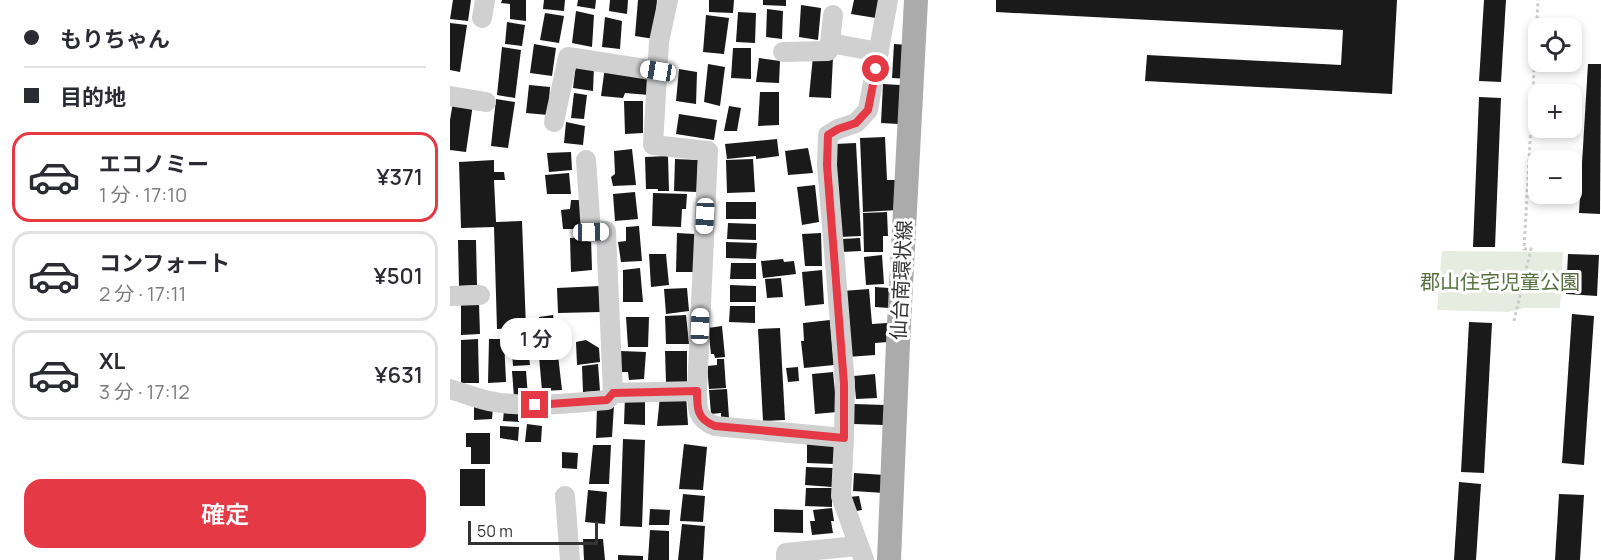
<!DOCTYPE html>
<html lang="ja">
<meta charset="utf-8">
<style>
body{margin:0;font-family:Manrope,"Noto Sans JP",sans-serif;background:#f2f2f3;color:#2b2b33;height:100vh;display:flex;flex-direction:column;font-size:22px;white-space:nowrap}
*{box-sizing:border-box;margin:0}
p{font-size:20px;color:#7c7c81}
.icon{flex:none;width:33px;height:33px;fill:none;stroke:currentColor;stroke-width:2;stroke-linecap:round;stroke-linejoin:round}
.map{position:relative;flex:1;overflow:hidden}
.drawer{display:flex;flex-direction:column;background:#fff;width:450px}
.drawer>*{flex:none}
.guide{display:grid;align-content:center;height:132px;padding:0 24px;background:#fff}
.controls{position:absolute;left:1078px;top:18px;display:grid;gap:12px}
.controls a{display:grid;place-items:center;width:54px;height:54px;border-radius:12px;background:#fff;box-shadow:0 3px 9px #0003;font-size:30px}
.scale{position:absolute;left:18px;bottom:15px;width:130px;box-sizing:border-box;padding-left:6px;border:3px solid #333;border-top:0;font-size:16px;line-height:21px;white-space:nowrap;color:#333;-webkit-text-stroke:4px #fff;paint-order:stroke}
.end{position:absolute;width:27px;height:27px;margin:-14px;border:8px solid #e63946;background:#fff;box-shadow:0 0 0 3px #fff}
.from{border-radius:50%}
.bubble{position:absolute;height:42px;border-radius:18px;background:#fff;box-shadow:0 3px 9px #0003;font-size:20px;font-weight:600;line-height:42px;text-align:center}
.car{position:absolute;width:18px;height:36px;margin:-18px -9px;border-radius:8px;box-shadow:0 0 4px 2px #0007;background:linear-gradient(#fff 24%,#345 0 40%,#fff 0 76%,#345 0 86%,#fff 0)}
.guide b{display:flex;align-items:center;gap:21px;height:57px;font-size:22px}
.guide b+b{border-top:2px solid #e1e1e2}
.guide i{width:15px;height:15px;background:#2b2b33}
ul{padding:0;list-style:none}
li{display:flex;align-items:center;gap:18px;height:90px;margin:0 12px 9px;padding:0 12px;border:3px solid #e1e1e2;border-radius:18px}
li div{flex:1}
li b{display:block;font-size:22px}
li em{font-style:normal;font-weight:600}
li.selected{border-color:#e63946}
li>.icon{width:54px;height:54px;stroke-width:1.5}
.cta{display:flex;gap:12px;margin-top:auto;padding:12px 24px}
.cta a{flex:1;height:69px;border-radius:18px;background:#e63946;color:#fff;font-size:24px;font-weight:600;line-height:69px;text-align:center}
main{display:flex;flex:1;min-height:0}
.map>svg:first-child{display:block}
.green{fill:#e6ecdf}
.building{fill:#1a1a1a}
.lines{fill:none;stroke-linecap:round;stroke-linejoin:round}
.path{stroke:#cdcdcd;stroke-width:3;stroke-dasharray:3 3;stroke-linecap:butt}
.minor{stroke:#d0d0d0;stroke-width:20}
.major{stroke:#ababab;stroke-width:24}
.route{stroke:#e63946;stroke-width:8}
.labels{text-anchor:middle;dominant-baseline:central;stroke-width:6;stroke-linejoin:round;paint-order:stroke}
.street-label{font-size:20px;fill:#333;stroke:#fff}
.park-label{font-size:20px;fill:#56703f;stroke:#fff}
</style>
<main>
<section class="drawer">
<div class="guide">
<b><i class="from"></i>もりちゃん</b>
<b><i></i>目的地</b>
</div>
<ul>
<li class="selected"><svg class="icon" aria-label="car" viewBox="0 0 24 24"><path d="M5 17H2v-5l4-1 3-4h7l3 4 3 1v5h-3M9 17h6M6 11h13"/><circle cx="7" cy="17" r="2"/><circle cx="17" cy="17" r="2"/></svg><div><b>エコノミー</b><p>1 分 · 17:10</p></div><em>¥371</em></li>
<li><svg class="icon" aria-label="car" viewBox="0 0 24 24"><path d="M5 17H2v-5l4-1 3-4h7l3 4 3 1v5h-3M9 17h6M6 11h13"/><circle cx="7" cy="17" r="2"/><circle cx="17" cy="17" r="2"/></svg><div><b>コンフォート</b><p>2 分 · 17:11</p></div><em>¥501</em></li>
<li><svg class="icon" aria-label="car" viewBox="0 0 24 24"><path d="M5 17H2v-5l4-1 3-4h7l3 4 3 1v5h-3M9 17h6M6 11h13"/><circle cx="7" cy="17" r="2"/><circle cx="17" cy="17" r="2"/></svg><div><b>XL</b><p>3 分 · 17:12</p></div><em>¥631</em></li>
</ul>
<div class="cta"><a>確定</a></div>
</section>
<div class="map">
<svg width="1151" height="560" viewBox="0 0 1151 560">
<rect width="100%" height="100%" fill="#fff"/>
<!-- green -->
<path class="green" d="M 992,251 L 1113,252 L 1110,308 L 1074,308 L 1058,312 L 987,310 Z"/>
<!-- building -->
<g class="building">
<path d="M 3,0 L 21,0 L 18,21 L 0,19 Z"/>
<path d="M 52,0 L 76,0 L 76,21 L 60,19 L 60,4 L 51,3 Z"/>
<path d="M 94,0 L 115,0 L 114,11 L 93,9 Z"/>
<path d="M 128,0 L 146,0 L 145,9 L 127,6 Z"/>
<path d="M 160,0 L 178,0 L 177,14 L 159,11 Z"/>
<path d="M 188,0 L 207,0 L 204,39 L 185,36 Z"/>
<path d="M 259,0 L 284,0 L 283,13 L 259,12 Z"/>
<path d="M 313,0 L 336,0 L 336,6 L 313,5 Z"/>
<path d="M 404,0 L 429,0 L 426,18 L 401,14 Z"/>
<path d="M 546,0 L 947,0 L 942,94 L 695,81 L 697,55 L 891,65 L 893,30 L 546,12 Z"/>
<path d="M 1034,0 L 1056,0 L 1051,82 L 1029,81 Z"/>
<path d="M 351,5 L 371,8 L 368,40 L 349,37 Z"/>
<path d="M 317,9 L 333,11 L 332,39 L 316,37 Z"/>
<path d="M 126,11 L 144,15 L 142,47 L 122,43 Z"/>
<path d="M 288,12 L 306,13 L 305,43 L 286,42 Z"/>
<path d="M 95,13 L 114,16 L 109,43 L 90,40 Z"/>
<path d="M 256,15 L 279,18 L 274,54 L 253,52 Z"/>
<path d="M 155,17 L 172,21 L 170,49 L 152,47 Z"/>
<path d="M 57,22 L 75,25 L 72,46 L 55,44 Z"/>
<path d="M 0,23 L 17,25 L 10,72 L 0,70 Z"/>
<path d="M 84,44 L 106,48 L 102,76 L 80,73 Z"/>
<path d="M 444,44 L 459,45 L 458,79 L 442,78 Z"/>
<path d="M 52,47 L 71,50 L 65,98 L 47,95 Z"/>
<path d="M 283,48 L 301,48 L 301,79 L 281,78 Z"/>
<path d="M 363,56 L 383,57 L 381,98 L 359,97 Z"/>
<path d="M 309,58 L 330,61 L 329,83 L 306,82 Z"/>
<path d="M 126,64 L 144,66 L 143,91 L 123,88 Z"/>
<path d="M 258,64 L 275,67 L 270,106 L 254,102 Z"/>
<path d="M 1138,64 L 1151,64 L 1150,214 L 1129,213 Z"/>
<path d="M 155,67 L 201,73 L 199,95 L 175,93 L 173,98 L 151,96 Z"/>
<path d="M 229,69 L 247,72 L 246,104 L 226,101 Z"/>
<path d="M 433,84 L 450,85 L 449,124 L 431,123 Z"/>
<path d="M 79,85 L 100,87 L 98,115 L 76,113 Z"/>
<path d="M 310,92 L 329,92 L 329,125 L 308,126 Z"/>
<path d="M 124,93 L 137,95 L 134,119 L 121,118 Z"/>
<path d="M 1029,97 L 1051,98 L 1045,247 L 1023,247 Z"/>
<path d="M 46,99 L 65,102 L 58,148 L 41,146 Z"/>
<path d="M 174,101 L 193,101 L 193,133 L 175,134 Z"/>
<path d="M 3,102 L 23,104 L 16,152 L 0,150 L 0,120 Z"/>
<path d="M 279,106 L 291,108 L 287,131 L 274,131 Z"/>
<path d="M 229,114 L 267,120 L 264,140 L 226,134 Z"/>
<path d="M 116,122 L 135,126 L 133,145 L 114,143 Z"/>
<path d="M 435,137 L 437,180 L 447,180 L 448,210 L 413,212 L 410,138 Z"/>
<path d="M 327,139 L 329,156 L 306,159 L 306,156 L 277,159 L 275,144 Z"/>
<path d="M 406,143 L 411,236 L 389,237 L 385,144 Z"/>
<path d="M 358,148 L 363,173 L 338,175 L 335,151 Z"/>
<path d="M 182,149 L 186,185 L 163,186 L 161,177 L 165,174 L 164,151 Z"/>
<path d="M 121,152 L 122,170 L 99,172 L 97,153 Z"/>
<path d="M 218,156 L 219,191 L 208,191 L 208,189 L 196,189 L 195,157 Z"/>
<path d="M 225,159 L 248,160 L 247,192 L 224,191 Z"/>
<path d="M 303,159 L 305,192 L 277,193 L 276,160 Z"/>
<path d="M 44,160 L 44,172 L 54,172 L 55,180 L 44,180 L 46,222 L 72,221 L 76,328 L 47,329 L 44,227 L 11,228 L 9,162 Z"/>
<path d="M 119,173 L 121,194 L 97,194 L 95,175 Z"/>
<path d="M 365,185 L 369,222 L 352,225 L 347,187 Z"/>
<path d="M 185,192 L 188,219 L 165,221 L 163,194 Z"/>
<path d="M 203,193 L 237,194 L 236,209 L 232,209 L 231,227 L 202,226 Z"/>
<path d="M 121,200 L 132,200 L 133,229 L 113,229 L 111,210 L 120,209 Z"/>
<rect x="276" y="202" width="30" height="17"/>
<path d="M 437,212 L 438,236 L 433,236 L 433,252 L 414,252 L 413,213 Z"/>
<path d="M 278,223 L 306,224 L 306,240 L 277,239 Z"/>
<path d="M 189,226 L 192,261 L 171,262 L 168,242 L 176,241 L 176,227 Z"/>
<path d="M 227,233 L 245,234 L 245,272 L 226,272 Z"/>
<path d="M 371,233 L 372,266 L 355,266 L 352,234 Z"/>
<path d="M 141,237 L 142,270 L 121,272 L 120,238 Z"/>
<path d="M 410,238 L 411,251 L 392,252 L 392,239 Z"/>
<path d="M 8,240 L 26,240 L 27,285 L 9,286 Z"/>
<path d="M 276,242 L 307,243 L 306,259 L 276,258 Z"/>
<path d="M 199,254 L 216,254 L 219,285 L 201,287 Z"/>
<path d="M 1118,254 L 1149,255 L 1147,296 L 1116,294 Z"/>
<path d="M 432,255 L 434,284 L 416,285 L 414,257 Z"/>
<path d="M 333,259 L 334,262 L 344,261 L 346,274 L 313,278 L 311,261 Z"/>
<path d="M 281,263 L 306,263 L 306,279 L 280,279 Z"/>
<path d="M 190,268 L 193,302 L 173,302 L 173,270 Z"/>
<path d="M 372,270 L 374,304 L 355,306 L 352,272 Z"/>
<path d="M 331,278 L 333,297 L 317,298 L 315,279 Z"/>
<path d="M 280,285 L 306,286 L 306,302 L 280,302 Z"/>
<path d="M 150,286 L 151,312 L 108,313 L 107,288 Z"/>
<path d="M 425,287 L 439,288 L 439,308 L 425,307 Z"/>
<path d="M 237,288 L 239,311 L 216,314 L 214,289 Z"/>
<path d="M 419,289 L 422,324 L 437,323 L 438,342 L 425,343 L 425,355 L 397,357 L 392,291 Z"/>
<path d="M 29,304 L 30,334 L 11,335 L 11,305 Z"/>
<path d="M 280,306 L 305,306 L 305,323 L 279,322 Z"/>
<path d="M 1122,314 L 1144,316 L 1134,465 L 1112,463 Z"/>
<path d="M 103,315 L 104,321 L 89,322 L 89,317 Z"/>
<path d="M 236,315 L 239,344 L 216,344 L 215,316 Z"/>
<path d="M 176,317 L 199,317 L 198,347 L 178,347 Z"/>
<path d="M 380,320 L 384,365 L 354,368 L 351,341 L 354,341 L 353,323 Z"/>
<path d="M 104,322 L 104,328 L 90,329 L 89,324 Z"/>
<path d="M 1019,322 L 1042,323 L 1034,473 L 1011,472 Z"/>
<path d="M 272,326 L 275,357 L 265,358 L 264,354 L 261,354 L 258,328 Z"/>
<path d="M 330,328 L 335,420 L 313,421 L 308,329 Z"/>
<path d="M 61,334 L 76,334 L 80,365 L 63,366 Z"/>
<path d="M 28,339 L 29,383 L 11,383 L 11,340 Z"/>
<path d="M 39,339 L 54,339 L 56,382 L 38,383 Z"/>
<path d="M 136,340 L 149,348 L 150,362 L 127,365 L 126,342 Z"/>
<path d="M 171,351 L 196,352 L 194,379 L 179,380 L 178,372 L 171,372 Z"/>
<path d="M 215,351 L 237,351 L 237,382 L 216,382 Z"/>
<path d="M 108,355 L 112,390 L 92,391 L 89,356 Z"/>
<path d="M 267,359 L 274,359 L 276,388 L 259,389 L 257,366 L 267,365 Z"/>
<path d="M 148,364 L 150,391 L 133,392 L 132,366 Z"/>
<path d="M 348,367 L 349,381 L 338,382 L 336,368 Z"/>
<path d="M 62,371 L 76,371 L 78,396 L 64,397 Z"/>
<path d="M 383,372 L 387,412 L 365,414 L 362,374 Z"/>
<path d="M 425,374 L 427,398 L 406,399 L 404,376 Z"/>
<path d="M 277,389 L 279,418 L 271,419 L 271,413 L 261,414 L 259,390 Z"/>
<path d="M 236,395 L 238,425 L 207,426 L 210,396 Z"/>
<path d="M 175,396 L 195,398 L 195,425 L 174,424 Z"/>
<path d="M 24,402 L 43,407 L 42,419 L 24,420 Z"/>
<path d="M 404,404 L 435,405 L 434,425 L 403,424 Z"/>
<path d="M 164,405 L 162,437 L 146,438 L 147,406 Z"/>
<path d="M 79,408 L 93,408 L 93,421 L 78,419 Z"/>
<path d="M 54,410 L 68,410 L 69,422 L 53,421 Z"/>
<path d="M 77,424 L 92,426 L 91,442 L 75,442 Z"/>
<path d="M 50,426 L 69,427 L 68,441 L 50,438 Z"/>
<path d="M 16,433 L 40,433 L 40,464 L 21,464 L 21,447 L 16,447 Z"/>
<path d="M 173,439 L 195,440 L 192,527 L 170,526 Z"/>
<path d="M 234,444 L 257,447 L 253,490 L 229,489 Z"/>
<path d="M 357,444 L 385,445 L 384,464 L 357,463 Z"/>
<path d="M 143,445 L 161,445 L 159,484 L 139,484 Z"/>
<path d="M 112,452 L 128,453 L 127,469 L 112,468 Z"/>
<path d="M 356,467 L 383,468 L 382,487 L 355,485 Z"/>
<rect x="10" y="469" width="25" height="37"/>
<path d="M 404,473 L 435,475 L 434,493 L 403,491 Z"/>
<path d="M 1009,482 L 1031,484 L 1026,560 L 1004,560 Z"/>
<path d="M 356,488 L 382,488 L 382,507 L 355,506 Z"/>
<path d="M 138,490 L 157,492 L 155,524 L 135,522 Z"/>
<path d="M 233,494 L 255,496 L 253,522 L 230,521 Z"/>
<path d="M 1109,494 L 1134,495 L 1130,560 L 1105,560 Z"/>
<path d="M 409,496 L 412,510 L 401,512 L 399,497 Z"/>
<path d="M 382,508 L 384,521 L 381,521 L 383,533 L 362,535 L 360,521 L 365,521 L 363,510 Z"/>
<path d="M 200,509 L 220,510 L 219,525 L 199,525 Z"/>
<path d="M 324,509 L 353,510 L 353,533 L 324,532 Z"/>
<path d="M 232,524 L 255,526 L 253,560 L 228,560 Z"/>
<path d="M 200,530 L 219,531 L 219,560 L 198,560 Z"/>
<path d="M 133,539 L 153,539 L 155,560 L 134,560 Z"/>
<path d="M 168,555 L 193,556 L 193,560 L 168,560 Z"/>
</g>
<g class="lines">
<!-- path -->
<path class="path" d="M 1064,321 L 1081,249 L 1074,249 L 1088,0"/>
<!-- minor -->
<g class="minor">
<path d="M 218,0 L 209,42 L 203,145 L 258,151 L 247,391"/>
<path d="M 32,18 L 35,0"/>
<path d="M 380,43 L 383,15"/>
<path d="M 333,52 L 378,51 L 380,43 L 429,52"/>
<path d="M 0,96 L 36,102"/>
<path d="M 104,122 L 118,57 L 208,71"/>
<path d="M 136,160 L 141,232 L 156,231 L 163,393"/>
<path d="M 0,296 L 30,295"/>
<path d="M 0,389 C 14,393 30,400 45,402 C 82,408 120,403 157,400 L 163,393 L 247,391 C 247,409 247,419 265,426 L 394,438"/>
<path d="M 115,496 L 120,560"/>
<path d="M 336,560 L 336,553 L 408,546"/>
<path d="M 414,560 L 391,496 L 394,438 L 395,384 L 377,165 L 378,135 L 388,129 L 406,123 L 418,110 L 438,0"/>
</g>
<!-- major -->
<path class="major" d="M 439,560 L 448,343 L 466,0"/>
</g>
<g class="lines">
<!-- route -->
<path class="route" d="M 85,405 L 157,400 L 163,393 L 247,391 C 247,409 247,419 265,426 L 394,438 L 394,384 L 377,165 L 378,135 L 388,129 L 406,123 L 418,110 L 426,69"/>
</g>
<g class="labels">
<!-- street labels -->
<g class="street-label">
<text transform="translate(451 280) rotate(-87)">仙台南環状線</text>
</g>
<!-- park labels -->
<g class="park-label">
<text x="1050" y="281">郡山住宅児童公園</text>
</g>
</g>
</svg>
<div class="controls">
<a><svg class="icon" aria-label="locate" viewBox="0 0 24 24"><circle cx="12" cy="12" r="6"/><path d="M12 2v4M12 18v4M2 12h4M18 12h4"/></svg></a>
<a>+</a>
<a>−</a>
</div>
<div class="scale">50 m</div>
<i class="end from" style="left:426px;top:69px"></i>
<i class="end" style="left:85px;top:405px"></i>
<div class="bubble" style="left:50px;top:318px;width:72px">1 分</div>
<i class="car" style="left:208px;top:71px;rotate:279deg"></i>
<i class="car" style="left:255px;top:216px;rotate:183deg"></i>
<i class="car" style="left:141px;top:232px;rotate:89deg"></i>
<i class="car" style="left:250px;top:326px;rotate:2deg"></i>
</div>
</main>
